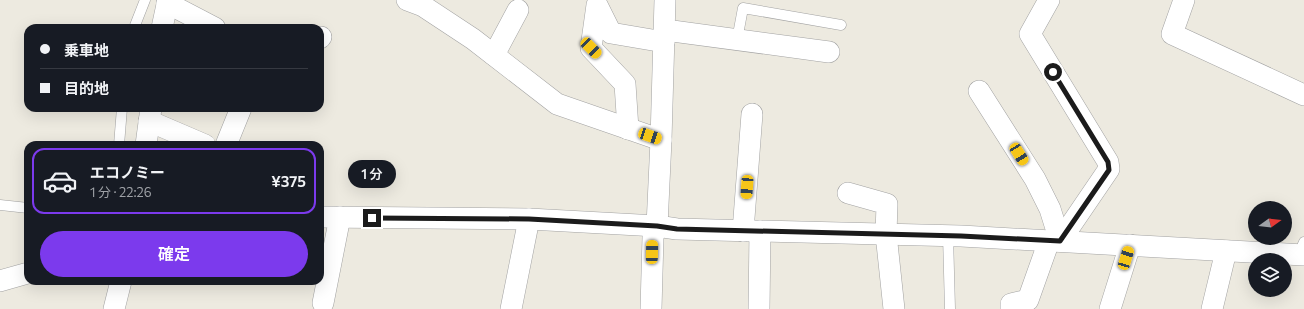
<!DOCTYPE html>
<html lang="ja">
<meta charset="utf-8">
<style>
body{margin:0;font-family:Commissioner,"Noto Sans JP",sans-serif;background:#20242c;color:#f1f3f6;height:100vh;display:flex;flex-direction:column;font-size:15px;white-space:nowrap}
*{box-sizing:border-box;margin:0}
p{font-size:13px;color:#9ea1a6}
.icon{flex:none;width:22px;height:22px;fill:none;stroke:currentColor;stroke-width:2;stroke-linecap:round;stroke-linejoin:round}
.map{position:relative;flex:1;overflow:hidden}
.panel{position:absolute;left:24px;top:141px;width:300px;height:144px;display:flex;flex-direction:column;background:#171b24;border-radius:12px;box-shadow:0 4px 16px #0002}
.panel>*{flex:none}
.hud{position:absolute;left:24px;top:24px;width:300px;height:88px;border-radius:12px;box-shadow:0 4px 16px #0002;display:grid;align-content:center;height:88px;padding:0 16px;background:#171b24}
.needle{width:26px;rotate:75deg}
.tools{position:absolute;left:1248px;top:201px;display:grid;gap:8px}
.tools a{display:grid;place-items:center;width:44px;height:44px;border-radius:50%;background:#171b24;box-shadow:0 4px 16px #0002;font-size:20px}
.end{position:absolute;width:18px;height:18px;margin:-9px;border:5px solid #1b1b1b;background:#fff;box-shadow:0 0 0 2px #fff}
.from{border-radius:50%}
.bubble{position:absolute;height:28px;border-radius:14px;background:#171b24;box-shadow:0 4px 16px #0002;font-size:13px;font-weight:600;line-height:28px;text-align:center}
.car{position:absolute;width:12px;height:24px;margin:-12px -6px;border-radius:5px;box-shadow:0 0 3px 1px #0007;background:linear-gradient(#f5c518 24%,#345 0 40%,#f5c518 0 76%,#345 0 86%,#f5c518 0)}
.hud b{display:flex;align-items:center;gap:14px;height:38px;font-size:15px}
.hud b+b{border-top:1px solid #363941}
.hud i{width:10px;height:10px;background:#f1f3f6}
ul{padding:7px 0 0;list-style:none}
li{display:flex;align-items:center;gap:12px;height:66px;margin:0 8px 6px;padding:0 8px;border:2px solid transparent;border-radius:12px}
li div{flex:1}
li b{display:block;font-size:15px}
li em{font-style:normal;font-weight:600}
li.selected{border-color:#7c3aed}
li>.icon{width:36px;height:36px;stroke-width:1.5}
.action{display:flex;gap:8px;margin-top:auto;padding:8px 16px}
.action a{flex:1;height:46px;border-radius:24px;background:#7c3aed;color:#fff;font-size:16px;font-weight:600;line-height:46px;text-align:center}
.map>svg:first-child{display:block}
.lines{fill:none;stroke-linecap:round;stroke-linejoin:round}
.lane-casing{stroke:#a2a2a2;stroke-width:11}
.street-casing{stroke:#a2a2a2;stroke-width:22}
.lane{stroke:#fff;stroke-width:10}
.street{stroke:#fff;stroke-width:21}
.route{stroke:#1b1b1b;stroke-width:5}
</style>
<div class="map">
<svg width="1304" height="309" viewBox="0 0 1304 309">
<rect width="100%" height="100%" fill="#edeae0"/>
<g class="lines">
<defs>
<g id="lane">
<path d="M 134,28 L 145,0"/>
<path d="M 737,40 L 743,8 L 841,25"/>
<path d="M 119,145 L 122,108"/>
<path d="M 0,205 L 28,208"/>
<path d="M 948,235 L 950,309"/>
<path d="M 1298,255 L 1304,242"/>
</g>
<g id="street">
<path d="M 407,0 L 423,6 L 473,39 L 557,104 L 661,140"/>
<path d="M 1049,0 L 1030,34 L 1108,162 L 1109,169 L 1060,241"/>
<path d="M 1184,0 L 1172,34 L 1304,95"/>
<path d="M 167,3 L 215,28"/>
<path d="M 162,28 L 168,0"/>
<path d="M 665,30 L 829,52"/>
<path d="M 320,38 L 321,37"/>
<path d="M 494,55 L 518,10"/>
<path d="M 979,91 L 1035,179 L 1050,209 L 1060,241"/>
<path d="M 149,121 L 205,145"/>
<path d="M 628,129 L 625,84 L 591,48 L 597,5 L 611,33 L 664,42"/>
<path d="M 146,145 L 151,108"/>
<path d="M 226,145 L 241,108"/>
<path d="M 848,193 L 887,204 L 886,234 L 894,309"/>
<path d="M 320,217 L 529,219 L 657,226 L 677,229 L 961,236 L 1304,255"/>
<path d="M 743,231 L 752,114"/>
<path d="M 0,281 L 28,273"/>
<path d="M 323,303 L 340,217"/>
<path d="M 114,309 L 121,281"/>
<path d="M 511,309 L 529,219"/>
<path d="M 651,309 L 653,237 L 657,226 L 661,140 L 665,0"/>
<path d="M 759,309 L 760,231"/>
<path d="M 1011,309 L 1011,304 L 1028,300 L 1049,241"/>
<path d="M 1110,309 L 1130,245"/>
<path d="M 1212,309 L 1226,251"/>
</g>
</defs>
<!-- lane casing -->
<use href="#lane" class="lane-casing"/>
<!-- street casing -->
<use href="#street" class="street-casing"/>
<!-- lane -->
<use href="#lane" class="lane"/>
<!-- street -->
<use href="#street" class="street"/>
</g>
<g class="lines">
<!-- route -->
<path class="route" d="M 372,218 L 529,219 L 657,226 L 677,229 L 961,236 L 1060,241 L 1109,170 L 1108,162 L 1053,72"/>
</g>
</svg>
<div class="tools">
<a><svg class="needle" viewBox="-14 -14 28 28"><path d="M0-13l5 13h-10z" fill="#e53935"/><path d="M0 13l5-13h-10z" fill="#9ea1a6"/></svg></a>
<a><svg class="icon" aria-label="layers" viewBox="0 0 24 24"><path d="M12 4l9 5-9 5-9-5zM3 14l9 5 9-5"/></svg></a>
</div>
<i class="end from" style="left:1053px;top:72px"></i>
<i class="end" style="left:372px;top:218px"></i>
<div class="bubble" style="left:348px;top:160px;width:48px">1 分</div>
<i class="car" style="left:591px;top:48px;rotate:135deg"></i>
<i class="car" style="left:650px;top:136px;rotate:109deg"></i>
<i class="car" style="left:1019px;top:154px;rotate:148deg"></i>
<i class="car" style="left:747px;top:187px;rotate:184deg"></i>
<i class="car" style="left:652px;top:252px;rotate:1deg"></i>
<i class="car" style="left:1126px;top:258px;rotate:17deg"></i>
<div class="hud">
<b><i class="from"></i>乗車地</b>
<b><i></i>目的地</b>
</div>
<section class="panel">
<ul>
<li class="selected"><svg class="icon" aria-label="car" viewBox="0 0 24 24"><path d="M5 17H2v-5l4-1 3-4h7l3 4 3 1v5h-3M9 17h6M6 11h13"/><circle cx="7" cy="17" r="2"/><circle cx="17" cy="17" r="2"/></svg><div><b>エコノミー</b><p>1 分 · 22:26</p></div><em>¥375</em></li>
</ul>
<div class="action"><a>確定</a></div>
</section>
</div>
